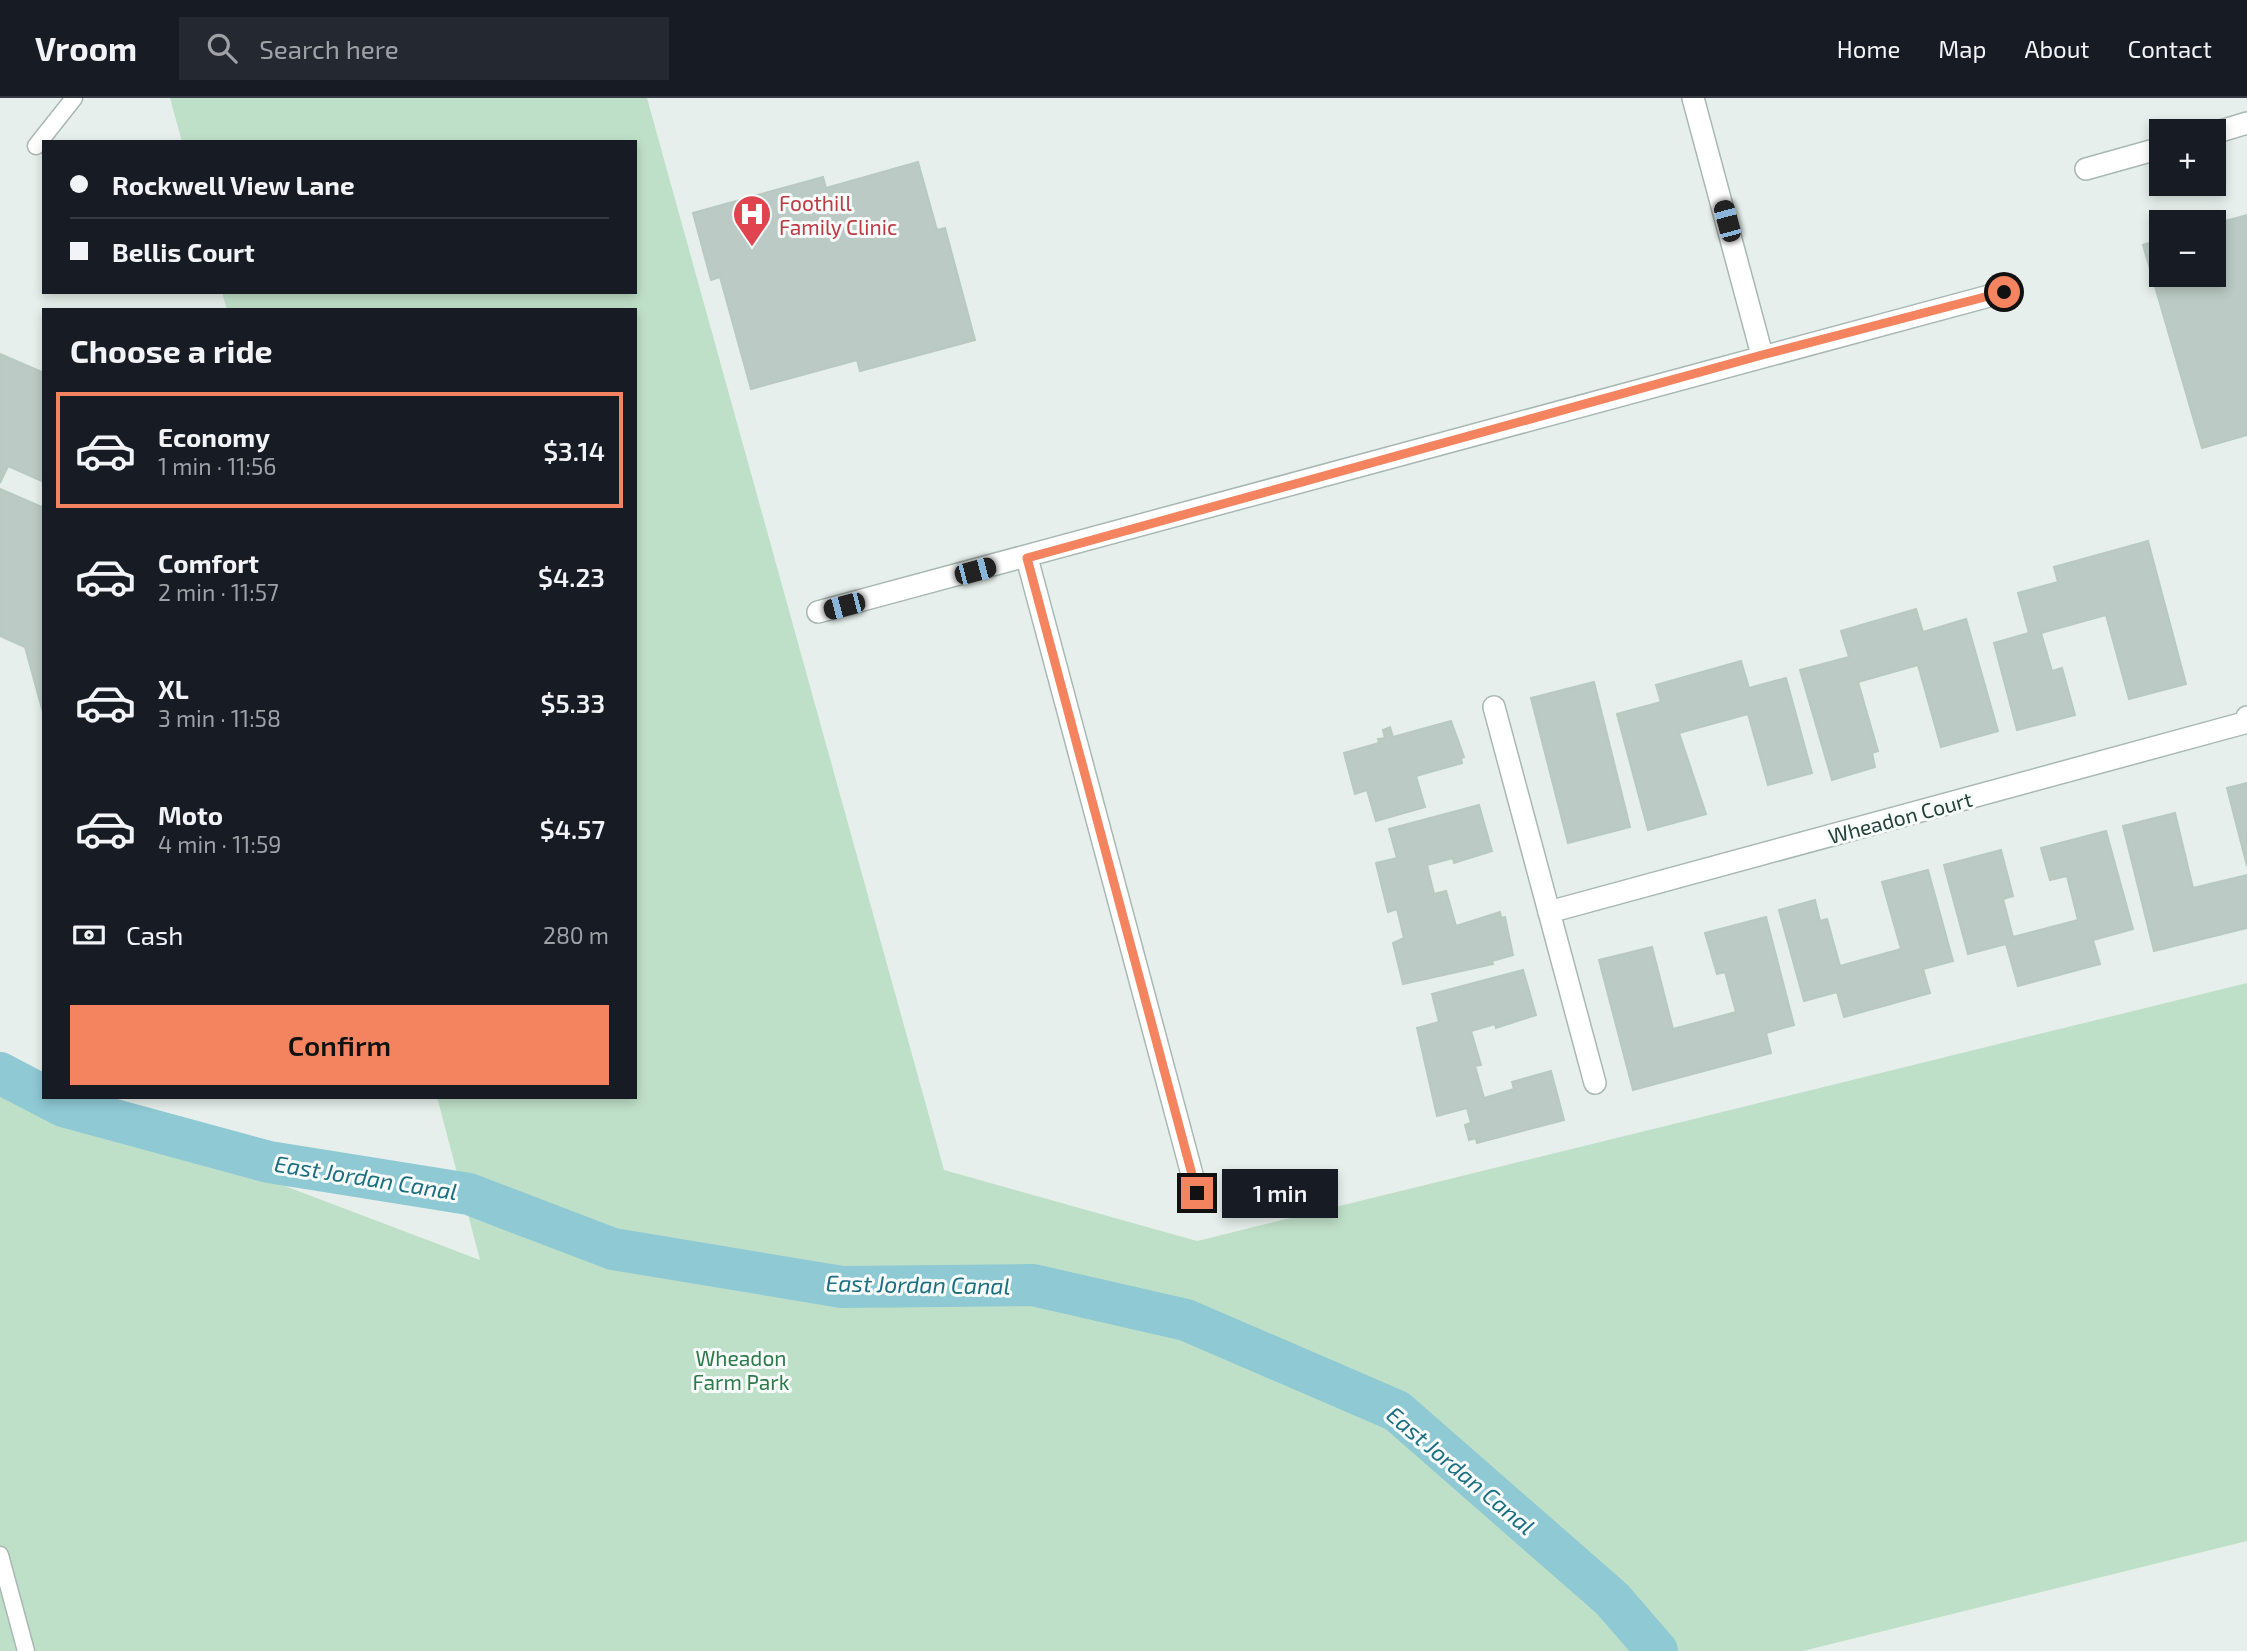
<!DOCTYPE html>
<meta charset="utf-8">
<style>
body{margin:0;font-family:"Exo 2",sans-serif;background:#242831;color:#f1f3f6;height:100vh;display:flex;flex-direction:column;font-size:26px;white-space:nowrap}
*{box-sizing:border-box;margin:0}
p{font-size:23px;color:#9ea1a6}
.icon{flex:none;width:38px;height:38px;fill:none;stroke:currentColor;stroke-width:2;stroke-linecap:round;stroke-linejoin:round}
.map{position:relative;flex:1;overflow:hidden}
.drawer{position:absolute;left:42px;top:210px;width:595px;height:791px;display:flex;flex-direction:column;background:#171b24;border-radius:0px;box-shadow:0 4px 10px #0003}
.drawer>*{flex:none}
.top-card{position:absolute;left:42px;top:42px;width:595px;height:154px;border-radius:0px;box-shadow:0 4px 10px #0003;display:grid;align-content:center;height:154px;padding:0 28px;background:#171b24}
.tools{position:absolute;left:2149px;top:21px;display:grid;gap:14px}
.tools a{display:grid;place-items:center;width:77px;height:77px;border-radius:0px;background:#171b24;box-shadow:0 4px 10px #0003;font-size:35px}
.end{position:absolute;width:32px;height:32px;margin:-16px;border:9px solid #f4845f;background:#111;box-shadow:0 0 0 4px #111}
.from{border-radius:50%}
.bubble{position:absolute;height:49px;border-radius:0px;background:#171b24;box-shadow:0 4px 10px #0003;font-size:23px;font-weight:600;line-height:49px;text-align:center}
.car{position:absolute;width:21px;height:42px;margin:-21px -10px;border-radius:9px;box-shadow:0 0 5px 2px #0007;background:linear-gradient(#222 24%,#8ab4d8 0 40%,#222 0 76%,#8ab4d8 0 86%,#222 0)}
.top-card b{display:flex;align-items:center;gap:24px;height:66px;font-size:26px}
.top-card b+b{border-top:2px solid #363941}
.top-card i{width:18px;height:18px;background:#f1f3f6}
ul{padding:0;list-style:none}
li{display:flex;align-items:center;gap:21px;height:116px;margin:0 14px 10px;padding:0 14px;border:4px solid transparent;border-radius:0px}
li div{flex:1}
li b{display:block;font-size:26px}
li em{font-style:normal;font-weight:600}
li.selected{border-color:#f4845f}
li>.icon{width:63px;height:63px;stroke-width:1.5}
h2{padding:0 28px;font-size:32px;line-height:84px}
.pay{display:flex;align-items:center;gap:18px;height:77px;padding:0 28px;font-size:26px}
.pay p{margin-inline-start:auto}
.action{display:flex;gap:14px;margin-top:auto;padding:14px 28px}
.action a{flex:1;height:80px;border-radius:0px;background:#f4845f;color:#111;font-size:28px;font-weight:600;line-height:80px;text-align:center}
header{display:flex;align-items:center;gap:42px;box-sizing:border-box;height:98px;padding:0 35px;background:#171b24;border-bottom:2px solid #363941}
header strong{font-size:33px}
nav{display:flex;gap:38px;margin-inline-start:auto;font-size:24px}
.search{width:490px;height:63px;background:#242831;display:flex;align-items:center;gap:18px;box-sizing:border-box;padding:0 24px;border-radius:0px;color:#9ea1a6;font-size:26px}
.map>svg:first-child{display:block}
.green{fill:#bfe0c8}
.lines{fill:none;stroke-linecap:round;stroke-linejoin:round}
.canal{stroke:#8ec9d4;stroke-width:42}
.building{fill:#bbcac4;stroke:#b8c9c2;stroke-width:2}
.lane-casing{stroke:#a8b8b2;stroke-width:19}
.street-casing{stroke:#a8b8b2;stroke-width:24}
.lane{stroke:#fff;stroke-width:16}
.street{stroke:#fff;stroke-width:21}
.route{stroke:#f4845f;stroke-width:9}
.labels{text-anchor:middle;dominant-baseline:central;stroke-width:6;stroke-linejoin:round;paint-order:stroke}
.health-label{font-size:21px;fill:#be3a42;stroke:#f7fbf9;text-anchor:start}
.street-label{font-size:21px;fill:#24423a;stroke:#f7fbf9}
.park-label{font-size:21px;fill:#2d7a4b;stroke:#f7fbf9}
.water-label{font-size:23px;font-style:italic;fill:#1c6f80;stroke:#f7fbf9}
</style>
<header>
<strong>Vroom</strong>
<div class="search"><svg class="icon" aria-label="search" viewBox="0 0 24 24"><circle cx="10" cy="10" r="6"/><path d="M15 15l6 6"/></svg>Search here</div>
<nav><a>Home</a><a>Map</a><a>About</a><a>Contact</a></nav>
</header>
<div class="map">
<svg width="2247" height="1553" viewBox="0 0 2247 1553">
<rect width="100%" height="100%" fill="#e6efeb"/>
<!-- green -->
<path class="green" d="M 170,0 L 647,0 L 944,1072 L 1197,1143 L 2247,885 L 2247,1443 L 1803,1553 L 0,1553 L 0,980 L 480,1162 L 437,999 L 635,999 L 635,212 L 227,212 L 222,194 L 635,194 L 635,44 L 182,44 Z"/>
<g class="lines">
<!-- canal -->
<g class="canal">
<path d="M 0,975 L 44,998"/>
<path d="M 46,999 L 63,1008 L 269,1064 L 469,1096 L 613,1151 L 842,1189 L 1033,1187 L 1186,1222 L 1397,1313 L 1612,1501 L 1657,1553"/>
</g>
</g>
<!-- building -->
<g class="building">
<path d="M 918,64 L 937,132 L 945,130 L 975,242 L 860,273 L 857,262 L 751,291 L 720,179 L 711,182 L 693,115 L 823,79 L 826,90 Z"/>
<path d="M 2247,117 L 2247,337 L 2202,350 L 2143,147 L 2161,141 L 2161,177 L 2214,177 L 2214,126 Z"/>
<path d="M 0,256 L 44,275 L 44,384 L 8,368 L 0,385 Z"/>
<path d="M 0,391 L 44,410 L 44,618 L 25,549 L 0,538 Z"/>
<path d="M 2148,443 L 2186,586 L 2129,601 L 2106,517 L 2041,535 L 2052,573 L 2062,570 L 2075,617 L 2017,632 L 1994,545 L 2029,535 L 2018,495 L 2058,484 L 2054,469 Z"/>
<path d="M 1916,511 L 1923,534 L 1966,521 L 1998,633 L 1941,649 L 1918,567 L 1858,584 L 1878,653 L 1872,655 L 1875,669 L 1832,682 L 1800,572 L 1849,559 L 1841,533 Z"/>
<path d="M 1741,563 L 1749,590 L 1786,580 L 1812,675 L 1768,687 L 1748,616 L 1679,635 L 1706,716 L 1648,732 L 1617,616 L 1661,604 L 1656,587 Z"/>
<path d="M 1594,584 L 1630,729 L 1568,745 L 1531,600 Z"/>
<path d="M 1451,623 L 1464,659 L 1461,660 L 1462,665 L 1416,678 L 1425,709 L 1376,723 L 1367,692 L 1355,696 L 1344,655 L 1379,645 L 1378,641 L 1385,640 L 1383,632 L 1390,629 L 1393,639 Z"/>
<path d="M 2247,685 L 2247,768 L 2227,690 Z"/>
<path d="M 1479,707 L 1492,753 L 1454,765 L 1453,760 L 1427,767 L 1434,796 L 1446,793 L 1456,828 L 1500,814 L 1501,820 L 1505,819 L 1513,857 L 1492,863 L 1493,866 L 1403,886 L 1393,845 L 1404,840 L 1397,811 L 1388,814 L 1376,765 L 1397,760 L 1389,731 Z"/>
<path d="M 2175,715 L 2193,790 L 2247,777 L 2247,830 L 2154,853 L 2123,728 Z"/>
<path d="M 2106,733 L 2133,831 L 2093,842 L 2100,866 L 2018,888 L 2006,846 L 1968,856 L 1944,767 L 2001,752 L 2013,798 L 2003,801 L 2013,839 L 2078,822 L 2067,778 L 2050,782 L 2041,750 Z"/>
<path d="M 1928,772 L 1953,863 L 1923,871 L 1930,895 L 1844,919 L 1837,894 L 1804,903 L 1779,812 L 1815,802 L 1820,823 L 1827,821 L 1840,868 L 1901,851 L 1882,784 Z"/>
<path d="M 1766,819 L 1794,927 L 1766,935 L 1771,955 L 1633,992 L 1599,862 L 1652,849 L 1673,931 L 1736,914 L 1725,874 L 1717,876 L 1705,835 Z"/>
<path d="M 1523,872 L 1536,917 L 1496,930 L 1495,926 L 1471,933 L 1481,967 L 1475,968 L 1484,1000 L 1514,991 L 1512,984 L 1551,973 L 1564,1022 L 1477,1045 L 1476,1040 L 1469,1042 L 1465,1027 L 1471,1025 L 1467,1010 L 1437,1018 L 1417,930 L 1439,924 L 1432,896 Z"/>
</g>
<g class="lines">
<defs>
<g id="lane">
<path d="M 36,48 L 74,0"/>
<path d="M 0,1457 L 26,1553"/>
</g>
<g id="street">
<path d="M 1693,0 L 1762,257"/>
<path d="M 2214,35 L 2247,25"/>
<path d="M 2086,71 L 2161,50"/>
<path d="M 1027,460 L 1197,1095"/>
<path d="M 818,514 L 2004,194"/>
<path d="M 1494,609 L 1595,985"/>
<path d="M 1549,814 L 2244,625 L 2247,619"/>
</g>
</defs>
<!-- lane casing -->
<use href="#lane" class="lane-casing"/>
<!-- street casing -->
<use href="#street" class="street-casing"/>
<!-- lane -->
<use href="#lane" class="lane"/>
<!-- street -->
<use href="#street" class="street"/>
</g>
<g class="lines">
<!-- route -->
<path class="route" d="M 1197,1095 L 1027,460 L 1762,257 L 2004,194"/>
</g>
<!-- icons -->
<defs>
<symbol id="hospital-pin" viewBox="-11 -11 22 30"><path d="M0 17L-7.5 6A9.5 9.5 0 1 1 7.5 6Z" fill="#e0444e" stroke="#f7fbf9"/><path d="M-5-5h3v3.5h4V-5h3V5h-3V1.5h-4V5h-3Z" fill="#fff"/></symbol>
</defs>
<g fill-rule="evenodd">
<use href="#hospital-pin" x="730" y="94" width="44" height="60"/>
</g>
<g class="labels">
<!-- health labels -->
<g class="health-label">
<text x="779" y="104">Foothill<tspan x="779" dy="24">Family Clinic</tspan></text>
</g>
<!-- street labels -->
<g class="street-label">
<text transform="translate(1900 719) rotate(-15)">Wheadon Court</text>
</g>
<!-- park labels -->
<g class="park-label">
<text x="741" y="1259">Wheadon<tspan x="741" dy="24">Farm Park</tspan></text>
</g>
<!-- water labels -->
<g class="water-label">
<text transform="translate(366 1079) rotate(9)">East Jordan Canal</text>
<text transform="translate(918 1186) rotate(1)">East Jordan Canal</text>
<text transform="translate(1461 1372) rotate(40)">East Jordan Canal</text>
</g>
</g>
</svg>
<div class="tools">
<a>+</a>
<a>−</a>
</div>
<i class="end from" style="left:2004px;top:194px"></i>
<i class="end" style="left:1197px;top:1095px"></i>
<div class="bubble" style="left:1222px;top:1071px;width:116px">1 min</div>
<i class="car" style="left:1727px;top:123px;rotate:345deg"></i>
<i class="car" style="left:975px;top:473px;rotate:75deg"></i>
<i class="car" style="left:844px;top:508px;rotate:255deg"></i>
<div class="top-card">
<b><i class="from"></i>Rockwell View Lane</b>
<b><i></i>Bellis Court</b>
</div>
<section class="drawer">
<h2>Choose a ride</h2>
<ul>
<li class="selected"><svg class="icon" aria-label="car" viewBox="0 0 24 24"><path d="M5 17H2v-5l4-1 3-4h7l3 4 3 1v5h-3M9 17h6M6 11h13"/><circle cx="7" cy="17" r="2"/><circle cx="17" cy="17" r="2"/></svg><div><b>Economy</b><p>1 min · 11:56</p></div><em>$3.14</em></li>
<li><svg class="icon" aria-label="car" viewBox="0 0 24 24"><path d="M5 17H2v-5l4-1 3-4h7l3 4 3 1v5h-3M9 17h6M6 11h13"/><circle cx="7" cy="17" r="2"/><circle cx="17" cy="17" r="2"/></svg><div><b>Comfort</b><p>2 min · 11:57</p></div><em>$4.23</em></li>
<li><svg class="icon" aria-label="car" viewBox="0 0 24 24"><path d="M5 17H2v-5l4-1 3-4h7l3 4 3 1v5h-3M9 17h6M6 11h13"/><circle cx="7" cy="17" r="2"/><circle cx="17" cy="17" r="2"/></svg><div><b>XL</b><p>3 min · 11:58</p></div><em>$5.33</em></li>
<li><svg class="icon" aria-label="car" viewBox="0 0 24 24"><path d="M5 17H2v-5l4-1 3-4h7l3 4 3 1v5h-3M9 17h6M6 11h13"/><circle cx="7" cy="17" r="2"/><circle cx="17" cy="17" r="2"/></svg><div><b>Moto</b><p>4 min · 11:59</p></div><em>$4.57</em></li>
</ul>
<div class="pay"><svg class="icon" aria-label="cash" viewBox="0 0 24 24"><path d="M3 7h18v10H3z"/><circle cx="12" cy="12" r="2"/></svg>Cash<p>280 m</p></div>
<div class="action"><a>Confirm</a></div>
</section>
</div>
